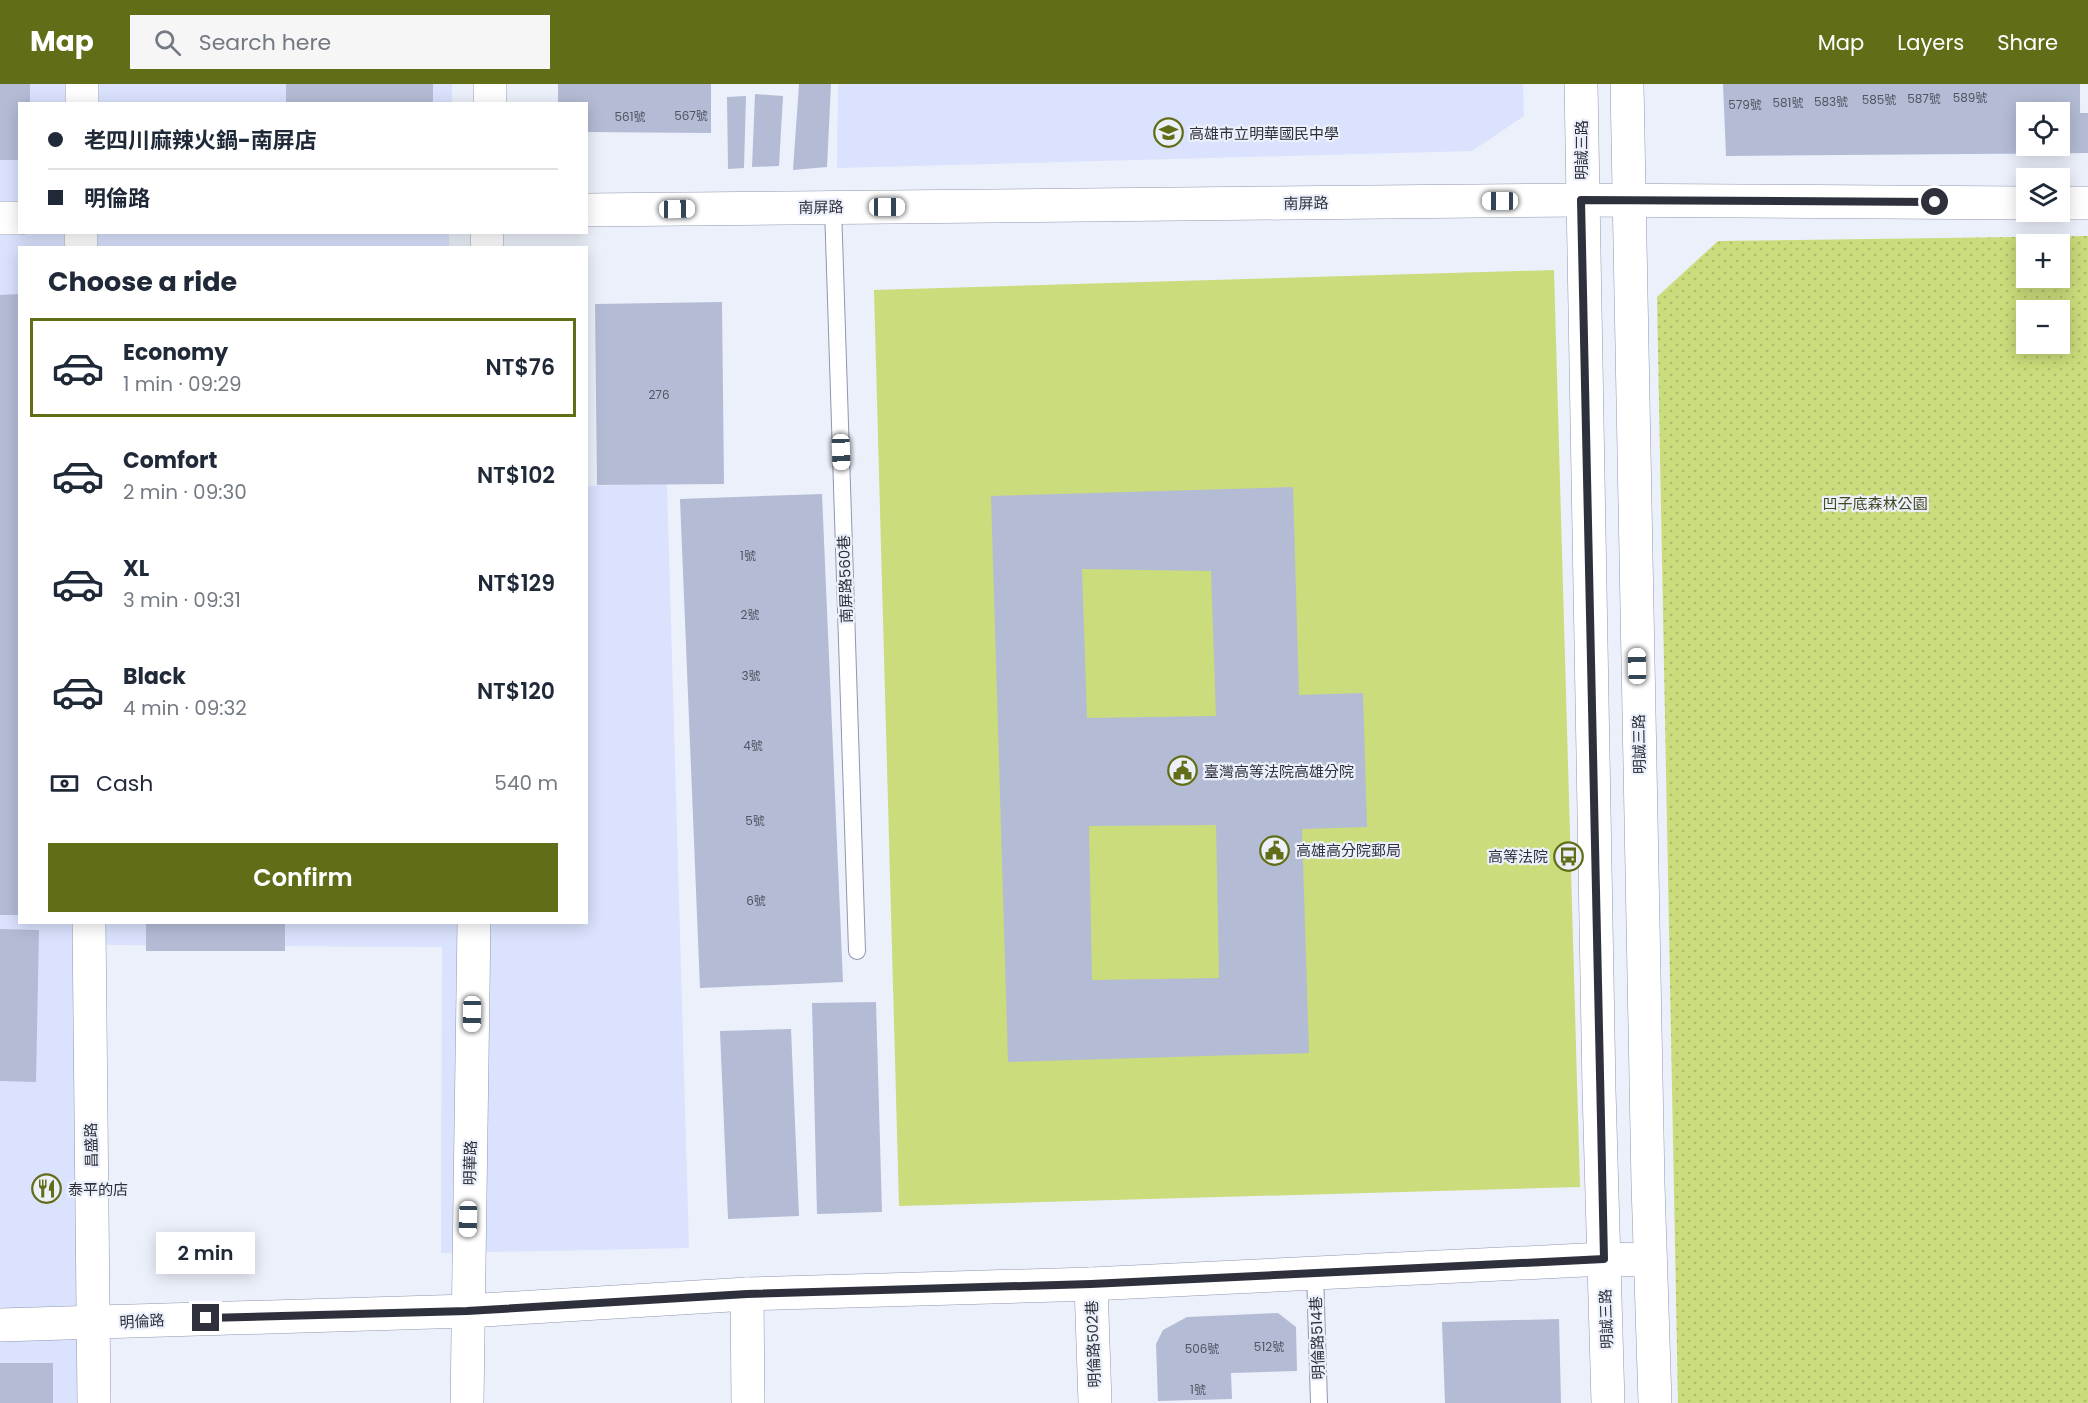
<!DOCTYPE html>
<meta charset="utf-8">
<style>
body{margin:0;font-family:Poppins,"Noto Sans TC",sans-serif;background:#f6f6f7;color:#1f2937;height:100vh;display:flex;flex-direction:column;font-size:22px;white-space:nowrap}
*{box-sizing:border-box;margin:0}
p{font-size:20px;color:#747a83}
.icon{flex:none;width:33px;height:33px;fill:none;stroke:currentColor;stroke-width:2;stroke-linecap:round;stroke-linejoin:round}
.map{position:relative;flex:1;overflow:hidden}
.sheet{position:absolute;left:18px;top:162px;width:570px;height:678px;display:flex;flex-direction:column;background:#fff;border-radius:0px;box-shadow:0 3px 15px #0003}
.sheet>*{flex:none}
.banner{position:absolute;left:18px;top:18px;width:570px;height:132px;border-radius:0px;box-shadow:0 3px 15px #0003;display:grid;align-content:center;height:132px;padding:0 30px;background:#fff}
.tools{position:absolute;left:2016px;top:18px;display:grid;gap:12px}
.tools a{display:grid;place-items:center;width:54px;height:54px;border-radius:0px;background:#fff;box-shadow:0 3px 15px #0003;font-size:30px}
.end{position:absolute;width:27px;height:27px;margin:-14px;border:8px solid #2e313b;background:#fff;box-shadow:0 0 0 3px #fff}
.from{border-radius:50%}
.bubble{position:absolute;height:42px;border-radius:0px;background:#fff;box-shadow:0 3px 15px #0003;font-size:20px;font-weight:600;line-height:42px;text-align:center}
.car{position:absolute;width:18px;height:36px;margin:-18px -9px;border-radius:8px;box-shadow:0 0 4px 2px #0007;background:linear-gradient(#fff 24%,#345 0 40%,#fff 0 76%,#345 0 86%,#fff 0)}
.banner b{display:flex;align-items:center;gap:21px;height:57px;font-size:22px}
.banner b+b{border-top:2px solid #e0e1e3}
.banner i{width:15px;height:15px;background:#1f2937}
ul{padding:0;list-style:none}
li{display:flex;align-items:center;gap:18px;height:99px;margin:0 12px 9px;padding:0 18px;border:3px solid transparent;border-radius:0px}
li div{flex:1}
li b{display:block;font-size:22px}
li em{font-style:normal;font-weight:600}
li.active{border-color:#626e17}
li>.icon{width:54px;height:54px;stroke-width:1.5}
h2{padding:0 30px;font-size:27px;line-height:72px}
.pay{display:flex;align-items:center;gap:15px;height:66px;padding:0 30px;font-size:22px}
.pay p{margin-inline-start:auto}
.primary-button{display:flex;gap:12px;margin-top:auto;padding:12px 30px}
.primary-button a{flex:1;height:69px;border-radius:0px;background:#626e17;color:#fff;font-size:24px;font-weight:600;line-height:69px;text-align:center}
header{display:flex;align-items:center;gap:36px;box-sizing:border-box;height:84px;padding:0 30px;background:#626e17;color:#fff}
header strong{font-size:28px}
nav{display:flex;gap:33px;margin-inline-start:auto;font-size:21px}
.search{width:420px;height:54px;background:#f6f6f7;display:flex;align-items:center;gap:15px;box-sizing:border-box;padding:0 21px;border-radius:0px;color:#747a83;font-size:22px}
.map>svg:first-child{display:block}
.built{fill:#dae2fd}
.grass{fill:#cadc7b}
.park{fill:url(#park-dots);fill-rule:evenodd}
.building{fill:#b4bcd5;fill-rule:evenodd}
.lines{fill:none;stroke-linecap:round;stroke-linejoin:round}
.service-casing{stroke:#8f97af;stroke-width:18}
.minor-casing{stroke:#8f97af;stroke-width:34}
.tertiary-casing{stroke:#8f97af;stroke-width:34}
.service{stroke:#fff;stroke-width:16}
.minor{stroke:#fff;stroke-width:33}
.tertiary{stroke:#fff;stroke-width:33}
.route{stroke:#2e313b;stroke-width:8}
.labels{text-anchor:middle;dominant-baseline:central;stroke-width:4.5;stroke-linejoin:round;paint-order:stroke}
.number-label{font-size:12px;fill:#505462}
.poi-label{font-size:15px;fill:#2e313b;stroke:#ecf0fa;text-anchor:start}
.street-label{font-size:15px;fill:#2e313b;stroke:#ecf0fa}
.park-label{font-size:15px;fill:#424920;stroke:#ecf0fa}
</style>
<header>
<strong>Map</strong>
<div class="search"><svg class="icon" aria-label="search" viewBox="0 0 24 24"><circle cx="10" cy="10" r="6"/><path d="M15 15l6 6"/></svg>Search here</div>
<nav><a>Map</a><a>Layers</a><a>Share</a></nav>
</header>
<div class="map">
<svg width="2088" height="1319" viewBox="0 0 2088 1319">
<defs>
<pattern id="park-dots" width="8" height="8" patternUnits="userSpaceOnUse" patternTransform="scale(1.5)"><rect width="8" height="8" fill="#cadc7b"/><path d="M2 2h.1M6 6h.1" fill="none" stroke="#aebd6b" stroke-width="1.8" stroke-linecap="round"/></pattern>
</defs>
<rect width="100%" height="100%" fill="#ecf0fa"/>
<!-- built -->
<g class="built">
<path d="M 0,0 L 452,0 L 452,20 L 20,20 L 20,148 L 449,148 L 449,163 L 20,164 L 20,838 L 586,838 L 587,402 L 667,400 L 689,1164 L 441,1169 L 442,863 L 103,861 L 107,1319 L 0,1319 Z"/>
<path d="M 838,0 L 1523,0 L 1524,32 L 1472,67 L 837,84 Z"/>
</g>
<!-- grass -->
<path class="grass" d="M 1554,186 L 1580,1103 L 899,1122 L 874,206 Z"/>
<!-- park -->
<path class="park" d="M 2088,152 L 2088,1319 L 1678,1319 L 1657,213 L 1718,157 ZM 2026,160 L 2060,160 L 2060,194 L 2026,194 ZM 2060,226 L 2060,260 L 2026,260 L 2026,226 Z"/>
<!-- building -->
<g class="building">
<path d="M 0,0 L 30,0 L 30,20 L 20,20 L 20,76 L 0,76 Z"/>
<rect x="286" y="0" width="147" height="20"/>
<path d="M 558,0 L 711,0 L 711,49 L 586,48 L 586,20 L 558,20 Z"/>
<path d="M 799,0 L 831,0 L 827,83 L 793,86 Z"/>
<path d="M 1723,0 L 2080,0 L 2080,29 L 2088,29 L 2088,69 L 1726,72 ZM 2026,28 L 2060,28 L 2060,62 L 2026,62 Z"/>
<path d="M 755,10 L 783,12 L 779,82 L 752,83 Z"/>
<path d="M 746,12 L 744,84 L 728,85 L 727,13 Z"/>
<path d="M 20,210 L 20,831 L 0,831 L 0,211 Z"/>
<path d="M 722,218 L 724,400 L 597,401 L 595,220 Z"/>
<path d="M 1293,403 L 1299,611 L 1363,609 L 1367,743 L 1302,745 L 1309,969 L 1008,978 L 991,412 ZM 1082,485 L 1211,487 L 1216,632 L 1087,634 ZM 1216,741 L 1219,894 L 1092,896 L 1089,742 Z"/>
<path d="M 822,410 L 843,898 L 700,904 L 680,415 Z"/>
<rect x="146" y="838" width="139" height="29"/>
<path d="M 0,845 L 39,846 L 36,998 L 0,997 Z"/>
<path d="M 876,918 L 882,1128 L 817,1130 L 812,919 Z"/>
<path d="M 791,945 L 799,1132 L 728,1135 L 720,947 Z"/>
<path d="M 1278,1229 L 1296,1243 L 1297,1287 L 1231,1289 L 1232,1315 L 1158,1317 L 1156,1260 L 1163,1246 L 1187,1233 Z"/>
<path d="M 1559,1235 L 1561,1319 L 1445,1319 L 1442,1238 Z"/>
<rect x="0" y="1279" width="53" height="40"/>
</g>
<g class="lines">
<defs>
<g id="service">
<path d="M 833,123 L 857,867"/>
<path d="M 1315,1189 L 1319,1319"/>
</g>
<g id="minor">
<path d="M 82,20 L 82,0"/>
<path d="M 490,20 L 490,0"/>
<path d="M 2060,119 L 2088,119"/>
<path d="M 586,126 L 1581,116 L 2026,119"/>
<path d="M 0,134 L 20,134"/>
<path d="M 81,148 L 81,164"/>
<path d="M 487,164 L 487,148"/>
<path d="M 89,838 L 94,1319"/>
<path d="M 1091,1200 L 1095,1319"/>
<path d="M 747,1210 L 748,1319"/>
<path d="M 0,1241 L 467,1227 L 747,1210 L 1091,1200 L 1604,1175 L 1650,1176"/>
<path d="M 467,1319 L 474,838"/>
</g>
<g id="tertiary">
<path d="M 1581,0 L 1599,1006 L 1608,1319"/>
<path d="M 1627,0 L 1648,1100 L 1655,1319"/>
</g>
</defs>
<!-- service casing -->
<use href="#service" class="service-casing"/>
<!-- minor casing -->
<use href="#minor" class="minor-casing"/>
<!-- tertiary casing -->
<use href="#tertiary" class="tertiary-casing"/>
<!-- service -->
<use href="#service" class="service"/>
<!-- minor -->
<use href="#minor" class="minor"/>
<!-- tertiary -->
<use href="#tertiary" class="tertiary"/>
</g>
<g class="lines">
<!-- route -->
<path class="route" d="M 206,1234 L 467,1227 L 747,1210 L 1091,1200 L 1604,1175 L 1581,116 L 1935,118"/>
</g>
<!-- icons -->
<defs>
<symbol id="school-ring" viewBox="-11 -11 22 22"><circle r="9.5" fill="#ecf0fa" stroke="#626e17" stroke-width="1.5"/><path d="M0-5L7-2L0 1L-7-2ZM-4 1L0 2.5L4 1V4Q0 6-4 4Z" fill="#626e17"/></symbol>
<symbol id="civic-ring" viewBox="-11 -11 22 22"><circle r="9.5" fill="#ecf0fa" stroke="#626e17" stroke-width="1.5"/><path d="M-.6-6.5H3V-4.5H.6V-3L4-1V1h2V6H-6V1h2V-1L-.6-3ZM-1.2 2.5V6h2.4V2.5Z" fill="#626e17"/></symbol>
<symbol id="bus-ring" viewBox="-11 -11 22 22"><circle r="9.5" fill="#ecf0fa" stroke="#626e17" stroke-width="1.5"/><path d="M-5-6H5V4H4V6H2V4H-2V6H-4V4H-5ZM-3.5-4V0h7V-4ZM-3.5 1.2v1.5H-2V1.2ZM2 1.2v1.5H3.5V1.2Z" fill="#626e17"/></symbol>
<symbol id="restaurant-ring" viewBox="-11 -11 22 22"><circle r="9.5" fill="#ecf0fa" stroke="#626e17" stroke-width="1.5"/><path d="M-5-6h1v4h1v-4h1v4h1v-4h1v5L-1.5 .5V6h-2V.5L-5-1ZM5-6V6H3V1.5H1.5Q1.5-4 5-6Z" fill="#626e17"/></symbol>
</defs>
<g fill-rule="evenodd">
<use href="#school-ring" x="1152" y="32" width="33" height="33"/>
<use href="#civic-ring" x="1166" y="670" width="33" height="33"/>
<use href="#civic-ring" x="1258" y="750" width="33" height="33"/>
<use href="#bus-ring" x="1552" y="756" width="33" height="33"/>
<use href="#restaurant-ring" x="30" y="1088" width="33" height="33"/>
</g>
<g class="labels">
<!-- number labels -->
<g class="number-label">
<text x="1970" y="13">589號</text>
<text x="1924" y="14">587號</text>
<text x="1879" y="15">585號</text>
<text x="1831" y="17">583號</text>
<text x="1788" y="18">581號</text>
<text x="1745" y="20">579號</text>
<text x="691" y="31">567號</text>
<text x="630" y="32">561號</text>
<text x="659" y="310">276</text>
<text x="748" y="471">1號</text>
<text x="750" y="530">2號</text>
<text x="751" y="591">3號</text>
<text x="753" y="661">4號</text>
<text x="755" y="736">5號</text>
<text x="756" y="816">6號</text>
<text x="1269" y="1262">512號</text>
<text x="1202" y="1264">506號</text>
<text x="1198" y="1305">1號</text>
</g>
<!-- poi labels -->
<g class="poi-label">
<text x="1189" y="49">高雄市立明華國民中學</text>
<text x="1204" y="687">臺灣高等法院高雄分院</text>
<text x="1296" y="766">高雄高分院郵局</text>
<text x="1548" y="772" text-anchor="end">高等法院</text>
<text x="68" y="1105">泰平的店</text>
</g>
<!-- street labels -->
<g class="street-label">
<text transform="translate(1581 66) rotate(-90)">明誠三路</text>
<text transform="translate(1306 119) rotate(-1)">南屏路</text>
<text transform="translate(821 123) rotate(-1)">南屏路</text>
<text transform="translate(845 495) rotate(-92)">南屏路560巷</text>
<text transform="translate(1639 660) rotate(-91)">明誠三路</text>
<text transform="translate(91 1061) rotate(-91)">昌盛路</text>
<text transform="translate(470 1079) rotate(-89)">明華路</text>
<text transform="translate(1606 1235) rotate(-92)">明誠三路</text>
<text transform="translate(142 1237) rotate(-3)">明倫路</text>
<text transform="translate(1317 1254) rotate(-92)">明倫路514巷</text>
<text transform="translate(1093 1260) rotate(-92)">明倫路502巷</text>
</g>
<!-- park labels -->
<g class="park-label">
<text x="1875" y="419">凹子底森林公園</text>
</g>
</g>
</svg>
<div class="tools">
<a><svg class="icon" aria-label="locate" viewBox="0 0 24 24"><circle cx="12" cy="12" r="6"/><path d="M12 2v4M12 18v4M2 12h4M18 12h4"/></svg></a>
<a><svg class="icon" aria-label="layers" viewBox="0 0 24 24"><path d="M12 4l9 5-9 5-9-5zM3 14l9 5 9-5"/></svg></a>
<a>+</a>
<a>−</a>
</div>
<i class="end from" style="left:1935px;top:118px"></i>
<i class="end" style="left:206px;top:1234px"></i>
<div class="bubble" style="left:156px;top:1148px;width:99px">2 min</div>
<i class="car" style="left:1500px;top:117px;rotate:270deg"></i>
<i class="car" style="left:887px;top:123px;rotate:90deg"></i>
<i class="car" style="left:677px;top:125px;rotate:89deg"></i>
<i class="car" style="left:841px;top:368px;rotate:178deg"></i>
<i class="car" style="left:1637px;top:582px;rotate:359deg"></i>
<i class="car" style="left:472px;top:930px;rotate:181deg"></i>
<i class="car" style="left:468px;top:1135px;rotate:181deg"></i>
<div class="banner">
<b><i class="from"></i>老四川麻辣火鍋-南屏店</b>
<b><i></i>明倫路</b>
</div>
<section class="sheet">
<h2>Choose a ride</h2>
<ul>
<li class="active"><svg class="icon" aria-label="car" viewBox="0 0 24 24"><path d="M5 17H2v-5l4-1 3-4h7l3 4 3 1v5h-3M9 17h6M6 11h13"/><circle cx="7" cy="17" r="2"/><circle cx="17" cy="17" r="2"/></svg><div><b>Economy</b><p>1 min · 09:29</p></div><em>NT$76</em></li>
<li><svg class="icon" aria-label="car" viewBox="0 0 24 24"><path d="M5 17H2v-5l4-1 3-4h7l3 4 3 1v5h-3M9 17h6M6 11h13"/><circle cx="7" cy="17" r="2"/><circle cx="17" cy="17" r="2"/></svg><div><b>Comfort</b><p>2 min · 09:30</p></div><em>NT$102</em></li>
<li><svg class="icon" aria-label="car" viewBox="0 0 24 24"><path d="M5 17H2v-5l4-1 3-4h7l3 4 3 1v5h-3M9 17h6M6 11h13"/><circle cx="7" cy="17" r="2"/><circle cx="17" cy="17" r="2"/></svg><div><b>XL</b><p>3 min · 09:31</p></div><em>NT$129</em></li>
<li><svg class="icon" aria-label="car" viewBox="0 0 24 24"><path d="M5 17H2v-5l4-1 3-4h7l3 4 3 1v5h-3M9 17h6M6 11h13"/><circle cx="7" cy="17" r="2"/><circle cx="17" cy="17" r="2"/></svg><div><b>Black</b><p>4 min · 09:32</p></div><em>NT$120</em></li>
</ul>
<div class="pay"><svg class="icon" aria-label="cash" viewBox="0 0 24 24"><path d="M3 7h18v10H3z"/><circle cx="12" cy="12" r="2"/></svg>Cash<p>540 m</p></div>
<div class="primary-button"><a>Confirm</a></div>
</section>
</div>
